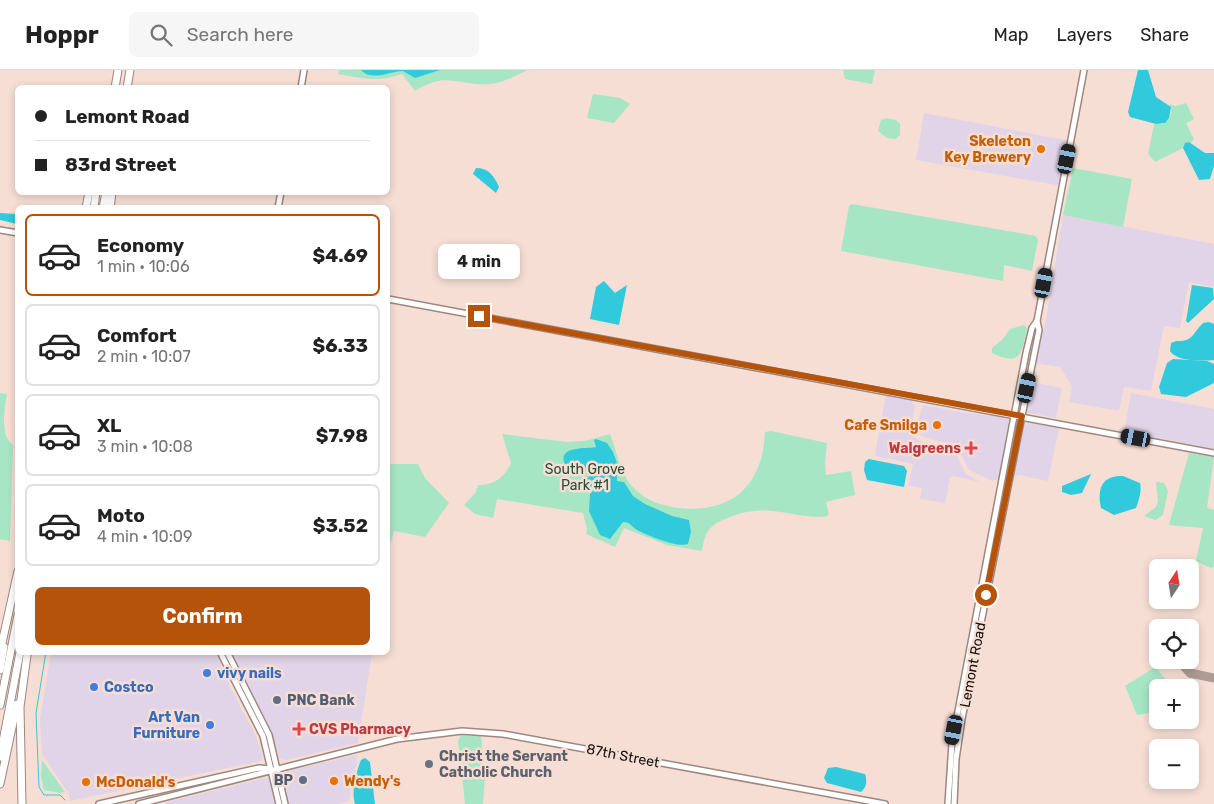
<!DOCTYPE html>
<meta charset="utf-8">
<style>
body{margin:0;font-family:Rubik,sans-serif;background:#f6f6f6;color:#222;height:100vh;display:flex;flex-direction:column;font-size:19px;white-space:nowrap}
*{box-sizing:border-box;margin:0}
p{font-size:16px;color:#767676}
.icon{flex:none;width:28px;height:28px;fill:none;stroke:currentColor;stroke-width:2;stroke-linecap:round;stroke-linejoin:round}
.map{position:relative;flex:1;overflow:hidden}
.details{position:absolute;left:15px;top:135px;width:375px;height:450px;display:flex;flex-direction:column;background:#fff;border-radius:8px;box-shadow:0 2px 8px #0003}
.details>*{flex:none}
.banner{position:absolute;left:15px;top:15px;width:375px;height:110px;border-radius:8px;box-shadow:0 2px 8px #0003;display:grid;align-content:center;height:110px;padding:0 20px;background:#fff}
.needle{width:32px;rotate:12deg}
.controls{position:absolute;left:1149px;top:489px;display:grid;gap:10px}
.controls a{display:grid;place-items:center;width:50px;height:50px;border-radius:8px;background:#fff;box-shadow:0 2px 8px #0003;font-size:25px}
.end{position:absolute;width:22px;height:22px;margin:-11px;border:6px solid #b45309;background:#fff;box-shadow:0 0 0 2px #fff}
.from{border-radius:50%}
.bubble{position:absolute;height:35px;border-radius:8px;background:#fff;box-shadow:0 2px 8px #0003;font-size:16px;font-weight:700;line-height:35px;text-align:center}
.car{position:absolute;width:15px;height:30px;margin:-15px -8px;border-radius:6px;box-shadow:0 0 4px 1px #0007;background:linear-gradient(#222 24%,#8ab4d8 0 40%,#222 0 76%,#8ab4d8 0 86%,#222 0)}
.banner b{display:flex;align-items:center;gap:18px;height:48px;font-size:19px}
.banner b+b{border-top:1px solid #e0e0e0}
.banner i{width:12px;height:12px;background:#222}
ul{padding:9px 0 0;list-style:none}
li{display:flex;align-items:center;gap:15px;height:82px;margin:0 10px 8px;padding:0 10px;border:2px solid #e0e0e0;border-radius:8px}
li div{flex:1}
li b{display:block;font-size:19px}
li em{font-style:normal;font-weight:700}
li.active{border-color:#b45309}
li>.icon{width:45px;height:45px;stroke-width:1.5}
.action{display:flex;gap:10px;margin-top:auto;padding:10px 20px}
.action a{flex:1;height:58px;border-radius:8px;background:#b45309;color:#fff;font-size:20px;font-weight:700;line-height:58px;text-align:center}
header{display:flex;align-items:center;gap:30px;box-sizing:border-box;height:70px;padding:0 25px;background:#fff;border-bottom:1px solid #e0e0e0}
header strong{font-size:24px}
nav{display:flex;gap:28px;margin-inline-start:auto;font-size:18px}
.search{width:350px;height:45px;background:#f6f6f6;display:flex;align-items:center;gap:12px;box-sizing:border-box;padding:0 18px;border-radius:8px;color:#767676;font-size:19px}
.map>svg:first-child{display:block}
.commercial{fill:#e1d4e8}
.green{fill:#a7e6c5}
.water{fill:#31cadc}
.lines{fill:none;stroke-linecap:round;stroke-linejoin:round}
.stream{stroke:#31cadc;stroke-width:1}
.taxiway{stroke:#ae9b93;stroke-width:9}
.secondary-casing{stroke:#9d877f;stroke-width:8}
.highway-casing{stroke:#9d877f;stroke-width:9}
.secondary{stroke:#fff;stroke-width:5}
.highway{stroke:#fff;stroke-width:7}
.route{stroke:#b45309;stroke-width:6}
.food-dot{fill:#e8710a;stroke:#f6ded4;stroke-width:2}
.health-dot{fill:#e0444e;stroke:#f6ded4;stroke-width:2}
.shop-dot{fill:#3f7fe0;stroke:#f6ded4;stroke-width:2}
.service-dot{fill:#5c6f8a;stroke:#f6ded4;stroke-width:2}
.worship-dot{fill:#6b7280;stroke:#f6ded4;stroke-width:2}
.labels{text-anchor:middle;dominant-baseline:central;stroke-width:5;stroke-linejoin:round;paint-order:stroke}
.food-label{font-size:14px;font-weight:bold;fill:#c56008;stroke:#f6ded4;text-anchor:end}
.health-label{font-size:14px;font-weight:bold;fill:#be3a42;stroke:#f6ded4;text-anchor:end}
.park-label{font-size:14px;fill:#234f3a;stroke:#f6ded4}
.street-label{font-size:14px;fill:#160f0b;stroke:#f6ded4}
.shop-label{font-size:14px;font-weight:bold;fill:#366cbe;stroke:#f6ded4;text-anchor:start}
.service-label{font-size:14px;font-weight:bold;fill:#4e5e75;stroke:#f6ded4;text-anchor:start}
.worship-label{font-size:14px;font-weight:bold;fill:#5b616d;stroke:#f6ded4;text-anchor:start}
</style>
<header>
<strong>Hoppr</strong>
<div class="search"><svg class="icon" aria-label="search" viewBox="0 0 24 24"><circle cx="10" cy="10" r="6"/><path d="M15 15l6 6"/></svg>Search here</div>
<nav><a>Map</a><a>Layers</a><a>Share</a></nav>
</header>
<div class="map">
<svg width="1214" height="734" viewBox="0 0 1214 734">
<rect width="100%" height="100%" fill="#f6ded4"/>
<!-- commercial -->
<g class="commercial">
<path d="M 924,43 L 1070,71 L 1062,116 L 916,90 Z"/>
<path d="M 1063,145 L 1214,174 L 1214,217 L 1189,212 L 1180,258 L 1164,256 L 1151,321 L 1124,317 L 1119,341 L 1069,332 L 1072,316 L 1060,297 L 1035,293 L 1046,250 Z"/>
<path d="M 1030,312 L 1062,318 L 1056,348 L 1024,342 Z"/>
<path d="M 1131,323 L 1214,339 L 1214,379 L 1122,361 L 1125,357 Z"/>
<path d="M 886,325 L 911,330 L 915,337 L 911,360 L 914,367 L 920,371 L 945,376 L 955,381 L 965,403 L 980,412 L 954,406 L 950,408 L 945,433 L 920,429 L 922,418 L 908,416 L 913,394 L 876,386 L 875,384 Z"/>
<path d="M 923,335 L 966,343 L 1004,347 L 1009,350 L 999,409 L 992,411 L 969,400 L 957,376 L 921,366 L 916,358 Z"/>
<path d="M 1029,353 L 1059,358 L 1048,411 L 1019,405 L 1014,407 L 1022,357 Z"/>
<path d="M 216,582 L 231,619 L 254,662 L 263,686 L 261,691 L 70,731 L 69,724 L 42,684 L 40,648 L 51,583 Z"/>
<path d="M 229,583 L 372,583 L 358,673 L 286,690 L 280,689 L 269,658 Z"/>
<path d="M 358,685 L 349,731 L 338,734 L 289,734 L 284,708 L 287,701 Z"/>
<path d="M 269,707 L 275,734 L 164,734 L 171,731 Z"/>
</g>
<!-- green -->
<g class="green">
<path d="M 339,0 L 528,0 C 516,5 503,13 491,14 C 459,17 448,0 415,21 L 402,4 C 377,13 363,8 338,4 Z"/>
<path d="M 843,0 L 875,0 L 872,14 L 845,9 Z"/>
<path d="M 593,24 L 620,28 L 630,34 L 614,53 L 587,48 Z"/>
<path d="M 1186,33 L 1194,49 L 1186,53 L 1194,69 L 1192,72 L 1187,72 L 1183,78 L 1155,92 L 1148,84 L 1154,54 L 1163,54 C 1169,49 1174,42 1169,34 L 1176,36 Z"/>
<path d="M 887,48 L 896,50 L 900,54 L 900,65 L 896,69 L 887,68 L 878,61 L 881,50 Z"/>
<path d="M 1073,98 L 1132,109 L 1123,157 L 1063,145 Z"/>
<path d="M 852,134 L 1036,166 L 1038,170 L 1032,201 L 1004,195 L 1003,211 L 841,181 L 849,136 Z"/>
<path d="M 1024,255 L 1027,258 C 1022,283 1021,297 992,283 L 992,278 L 1003,269 L 1010,259 Z"/>
<path d="M 0,323 L 7,324 C 4,340 0,366 13,375 L 10,471 L 0,469 Z"/>
<path d="M 771,361 L 827,373 L 825,393 L 826,405 L 851,401 L 855,425 L 826,432 L 829,445 L 824,447 C 784,447 766,431 725,449 C 708,456 705,463 702,481 L 667,475 L 624,458 L 615,477 L 586,464 L 587,459 L 583,443 L 497,429 L 493,448 L 475,444 L 464,435 L 476,422 L 478,415 C 495,415 504,408 511,393 L 502,364 L 567,372 L 585,371 L 610,364 C 618,384 620,407 638,422 C 662,443 714,445 739,424 C 758,408 764,385 765,362 Z"/>
<path d="M 1189,383 L 1214,387 L 1207,438 L 1214,440 L 1214,497 L 1211,498 L 1196,491 L 1203,458 L 1169,455 Z"/>
<path d="M 388,394 L 418,394 L 425,408 L 449,433 L 425,467 L 394,461 L 391,472 L 388,471 Z"/>
<path d="M 1156,412 L 1164,413 L 1168,421 L 1163,445 L 1155,450 L 1144,446 L 1156,437 L 1158,431 Z"/>
<path d="M 1155,597 L 1166,610 L 1168,617 L 1158,618 L 1157,642 L 1137,645 L 1125,616 Z"/>
<path d="M 461,665 L 481,666 L 485,707 L 483,734 L 465,734 L 458,671 Z"/>
<path d="M 42,690 L 65,722 L 60,723 L 44,720 L 41,706 Z"/>
</g>
<!-- water -->
<g class="water">
<path d="M 361,0 L 440,0 L 415,8 L 403,1 C 389,1 373,12 361,0 Z"/>
<path d="M 1138,0 L 1148,0 L 1156,27 L 1171,37 L 1169,48 L 1165,53 L 1156,54 L 1130,47 L 1128,42 Z"/>
<path d="M 1189,72 L 1205,83 L 1214,83 L 1214,96 L 1210,109 L 1199,110 L 1183,78 L 1185,73 Z"/>
<path d="M 476,98 C 489,98 494,106 499,117 L 496,123 L 473,104 Z"/>
<path d="M 0,143 L 17,144 L 17,154 L 0,150 Z"/>
<path d="M 604,211 L 615,223 L 627,215 L 619,255 L 590,249 L 596,217 Z"/>
<path d="M 1192,215 L 1213,218 L 1214,229 L 1188,253 L 1186,251 Z"/>
<path d="M 1209,252 L 1214,254 L 1214,290 C 1202,291 1177,292 1170,281 L 1171,273 L 1176,271 C 1193,272 1192,264 1203,253 Z"/>
<path d="M 1173,289 L 1207,291 L 1214,294 L 1214,313 L 1186,327 L 1161,324 L 1159,317 L 1167,293 Z"/>
<path d="M 596,369 L 607,373 L 613,382 L 617,393 L 617,411 L 624,412 L 633,426 L 645,434 L 672,446 L 689,450 L 691,462 L 688,474 C 678,478 649,466 639,461 C 631,457 631,452 623,452 L 610,469 L 600,465 L 589,441 L 590,424 L 597,417 L 594,416 L 579,422 L 572,418 L 573,414 L 589,407 L 592,403 L 566,396 C 554,375 589,379 596,377 L 594,370 Z"/>
<path d="M 869,389 L 904,396 L 907,401 L 904,417 L 867,410 L 864,400 L 865,392 Z"/>
<path d="M 1091,404 L 1082,423 L 1071,425 L 1062,422 L 1062,416 Z"/>
<path d="M 1123,406 L 1140,413 C 1142,419 1139,431 1136,438 L 1114,445 L 1101,438 C 1097,420 1101,405 1123,406 Z"/>
<path d="M 365,688 L 370,692 L 375,734 L 355,734 C 351,722 356,702 361,690 Z"/>
<path d="M 836,697 L 865,704 C 867,710 867,717 861,722 L 827,713 L 824,708 L 828,698 Z"/>
</g>
<g class="lines">
<!-- stream -->
<path class="stream" d="M 46,582 L 36,643 L 39,717 L 44,725 L 60,725 L 65,730"/>
<!-- taxiway -->
<path class="taxiway" d="M 1183,595 L 1190,603 L 1214,608"/>
<defs>
<g id="secondary">
<path d="M 301,18 L 304,0"/>
<path d="M 278,138 L 281,122"/>
<path d="M 0,160 L 18,163"/>
<path d="M 388,229 L 1214,383"/>
<path d="M 220,582 L 263,666 L 279,734"/>
<path d="M 227,582 L 269,665 L 285,734"/>
<path d="M 99,734 L 259,698 L 271,699"/>
<path d="M 139,734 L 397,669 L 462,661 L 503,664 L 885,734"/>
<path d="M 948,734 L 952,673 L 1026,283 L 1032,258 L 1037,251 L 1084,0"/>
<path d="M 954,734 L 956,689 L 962,649 L 1039,260 L 1037,251"/>
</g>
<g id="highway">
<path d="M 115,18 L 118,0"/>
<path d="M 127,18 L 130,0"/>
<path d="M 86,138 L 89,122"/>
<path d="M 94,138 L 96,122"/>
<path d="M 103,138 L 106,122"/>
<path d="M 110,138 L 112,122"/>
<path d="M 0,582 L 18,501"/>
<path d="M 0,600 L 4,577"/>
<path d="M 0,635 L 18,545"/>
<path d="M 0,687 L 20,582"/>
<path d="M 0,714 L 17,634"/>
<path d="M 22,734 L 20,637 L 27,585"/>
</g>
</defs>
<!-- secondary casing -->
<use href="#secondary" class="secondary-casing"/>
<!-- highway casing -->
<use href="#highway" class="highway-casing"/>
<!-- secondary -->
<use href="#secondary" class="secondary"/>
<!-- highway -->
<use href="#highway" class="highway"/>
</g>
<g class="lines">
<!-- route -->
<path class="route" d="M 479,246 L 1022,346 L 986,525"/>
</g>
<!-- markers -->
<g class="food-dot">
<circle cx="1041" cy="79" r="5"/>
<circle cx="937" cy="355" r="5"/>
<circle cx="334" cy="711" r="5"/>
<circle cx="86" cy="712" r="5"/>
</g>
<g class="health-dot">
<path d="M968.5 370.5h5v5h5v5h-5v5h-5v-5h-5v-5h5z"/>
<path d="M296.5 651.5h5v5h5v5h-5v5h-5v-5h-5v-5h5z"/>
</g>
<g class="shop-dot">
<circle cx="207" cy="603" r="5"/>
<circle cx="94" cy="617" r="5"/>
<circle cx="210" cy="655" r="5"/>
</g>
<g class="service-dot">
<circle cx="277" cy="630" r="5"/>
<circle cx="303" cy="710" r="5"/>
</g>
<circle class="worship-dot" cx="429" cy="694" r="5"/>
<g class="labels">
<!-- food labels -->
<g class="food-label">
<text x="1031" y="71">Skeleton<tspan x="1031" dy="16">Key Brewery</tspan></text>
<text x="927" y="355">Cafe Smilga</text>
<text x="344" y="711" text-anchor="start">Wendy's</text>
<text x="96" y="712" text-anchor="start">McDonald's</text>
</g>
<!-- health labels -->
<g class="health-label">
<text x="961" y="378">Walgreens</text>
<text x="309" y="659" text-anchor="start">CVS Pharmacy</text>
</g>
<!-- park labels -->
<g class="park-label">
<text x="585" y="399">South Grove<tspan x="585" dy="16">Park #1</tspan></text>
</g>
<!-- street labels -->
<g class="street-label">
<text transform="translate(973 595) rotate(-79)">Lemont Road</text>
<text transform="translate(623 686) rotate(11)">87th Street</text>
</g>
<!-- shop labels -->
<g class="shop-label">
<text x="217" y="603">vivy nails</text>
<text x="104" y="617">Costco</text>
<text x="200" y="647" text-anchor="end">Art Van<tspan x="200" dy="16">Furniture</tspan></text>
</g>
<!-- service labels -->
<g class="service-label">
<text x="287" y="630">PNC Bank</text>
<text x="293" y="710" text-anchor="end">BP</text>
</g>
<!-- worship labels -->
<g class="worship-label">
<text x="439" y="686">Christ the Servant<tspan x="439" dy="16">Catholic Church</tspan></text>
</g>
</g>
</svg>
<div class="controls">
<a><svg class="needle" viewBox="-14 -14 28 28"><path d="M0-13l5 13h-10z" fill="#e53935"/><path d="M0 13l5-13h-10z" fill="#767676"/></svg></a>
<a><svg class="icon" aria-label="locate" viewBox="0 0 24 24"><circle cx="12" cy="12" r="6"/><path d="M12 2v4M12 18v4M2 12h4M18 12h4"/></svg></a>
<a>+</a>
<a>−</a>
</div>
<i class="end from" style="left:986px;top:525px"></i>
<i class="end" style="left:479px;top:246px"></i>
<div class="bubble" style="left:438px;top:174px;width:82px">4 min</div>
<i class="car" style="left:1067px;top:89px;rotate:11deg"></i>
<i class="car" style="left:1044px;top:213px;rotate:11deg"></i>
<i class="car" style="left:1027px;top:318px;rotate:12deg"></i>
<i class="car" style="left:1136px;top:368px;rotate:281deg"></i>
<i class="car" style="left:954px;top:660px;rotate:191deg"></i>
<div class="banner">
<b><i class="from"></i>Lemont Road</b>
<b><i></i>83rd Street</b>
</div>
<section class="details">
<ul>
<li class="active"><svg class="icon" aria-label="car" viewBox="0 0 24 24"><path d="M5 17H2v-5l4-1 3-4h7l3 4 3 1v5h-3M9 17h6M6 11h13"/><circle cx="7" cy="17" r="2"/><circle cx="17" cy="17" r="2"/></svg><div><b>Economy</b><p>1 min · 10:06</p></div><em>$4.69</em></li>
<li><svg class="icon" aria-label="car" viewBox="0 0 24 24"><path d="M5 17H2v-5l4-1 3-4h7l3 4 3 1v5h-3M9 17h6M6 11h13"/><circle cx="7" cy="17" r="2"/><circle cx="17" cy="17" r="2"/></svg><div><b>Comfort</b><p>2 min · 10:07</p></div><em>$6.33</em></li>
<li><svg class="icon" aria-label="car" viewBox="0 0 24 24"><path d="M5 17H2v-5l4-1 3-4h7l3 4 3 1v5h-3M9 17h6M6 11h13"/><circle cx="7" cy="17" r="2"/><circle cx="17" cy="17" r="2"/></svg><div><b>XL</b><p>3 min · 10:08</p></div><em>$7.98</em></li>
<li><svg class="icon" aria-label="car" viewBox="0 0 24 24"><path d="M5 17H2v-5l4-1 3-4h7l3 4 3 1v5h-3M9 17h6M6 11h13"/><circle cx="7" cy="17" r="2"/><circle cx="17" cy="17" r="2"/></svg><div><b>Moto</b><p>4 min · 10:09</p></div><em>$3.52</em></li>
</ul>
<div class="action"><a>Confirm</a></div>
</section>
</div>
